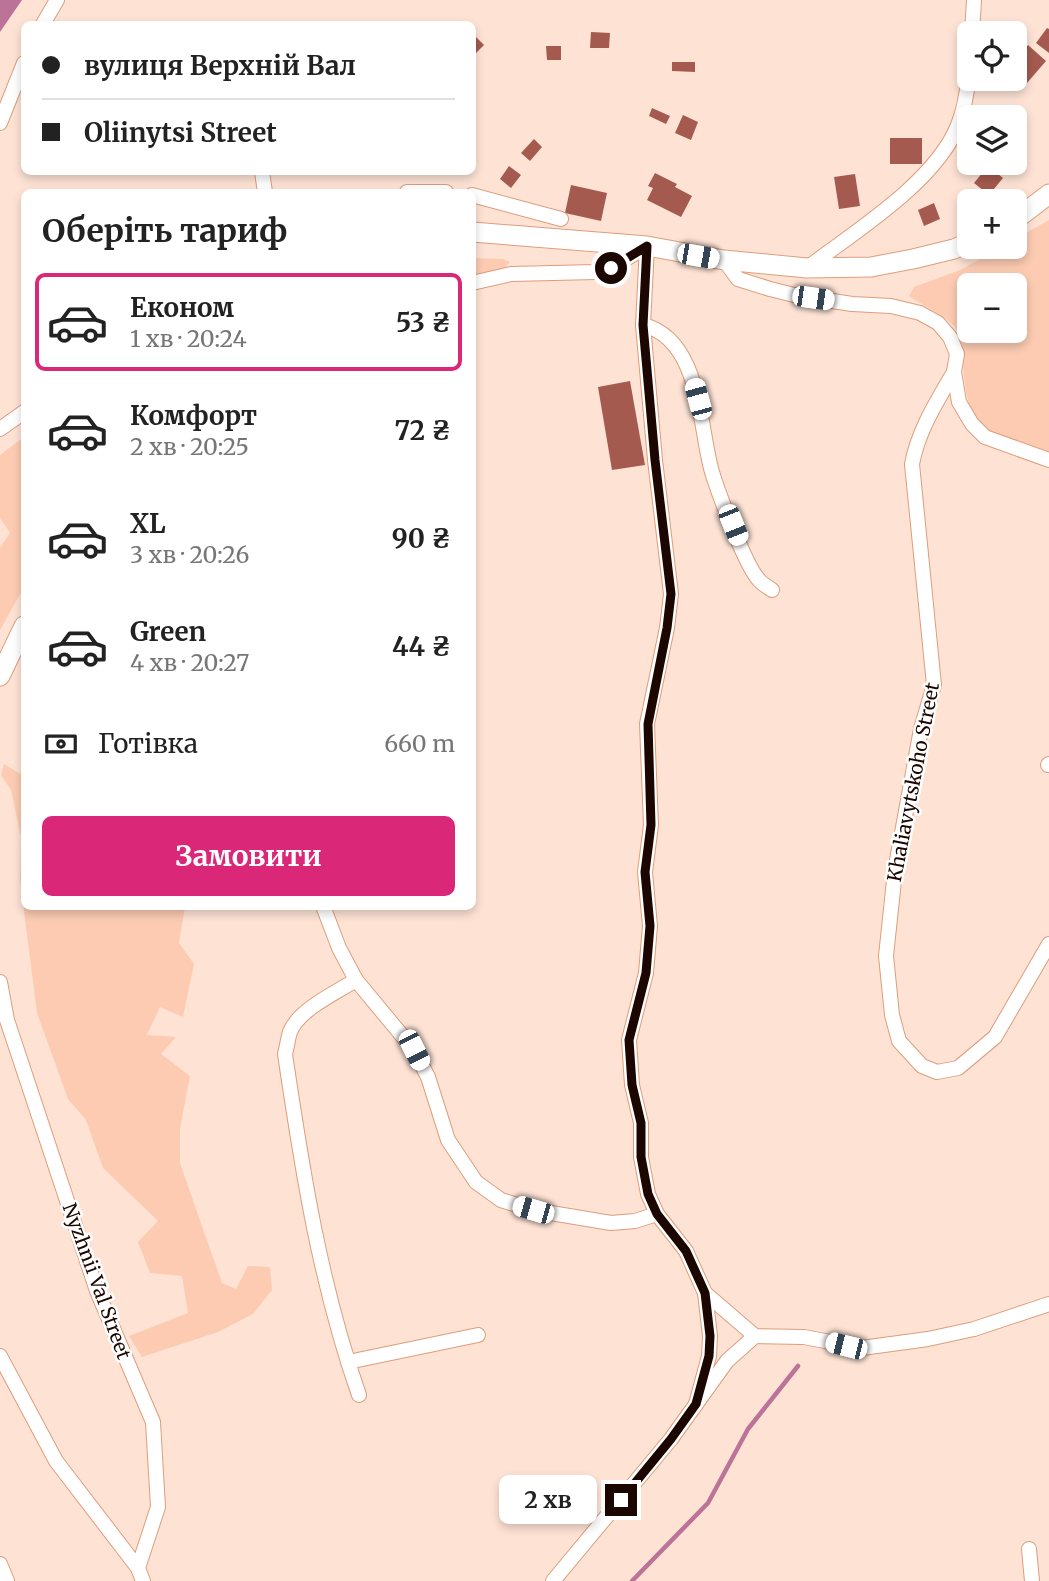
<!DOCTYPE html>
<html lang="uk">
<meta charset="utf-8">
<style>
body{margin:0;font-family:Merriweather,serif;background:#f2f2f2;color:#222;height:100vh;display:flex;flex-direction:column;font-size:26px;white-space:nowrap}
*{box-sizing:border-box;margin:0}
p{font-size:23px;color:#767676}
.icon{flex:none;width:38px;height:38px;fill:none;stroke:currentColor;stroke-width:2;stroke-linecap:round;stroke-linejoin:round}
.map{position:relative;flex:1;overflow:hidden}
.panel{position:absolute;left:21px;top:189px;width:455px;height:721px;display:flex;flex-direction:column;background:#fff;border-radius:10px;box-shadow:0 4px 10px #0003}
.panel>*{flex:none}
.hud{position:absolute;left:21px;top:21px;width:455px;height:154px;border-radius:10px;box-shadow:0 4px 10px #0003;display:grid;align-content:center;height:154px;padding:0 21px;background:#fff}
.buttons{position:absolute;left:957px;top:21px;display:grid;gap:14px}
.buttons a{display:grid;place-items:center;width:70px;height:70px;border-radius:10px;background:#fff;box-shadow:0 4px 10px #0003;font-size:35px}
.end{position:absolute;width:32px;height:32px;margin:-16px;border:9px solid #1c0600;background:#fff;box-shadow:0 0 0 4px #fff}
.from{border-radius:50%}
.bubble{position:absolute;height:49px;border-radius:10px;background:#fff;box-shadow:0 4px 10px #0003;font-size:23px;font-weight:700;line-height:49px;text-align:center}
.car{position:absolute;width:21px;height:42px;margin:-21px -10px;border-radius:9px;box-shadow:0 0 5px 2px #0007;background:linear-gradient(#fff 24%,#345 0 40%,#fff 0 76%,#345 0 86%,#fff 0)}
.hud b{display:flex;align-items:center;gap:24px;height:66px;font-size:26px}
.hud b+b{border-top:2px solid #e0e0e0}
.hud i{width:18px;height:18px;background:#222}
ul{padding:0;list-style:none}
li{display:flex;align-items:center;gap:21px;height:98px;margin:0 14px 10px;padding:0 7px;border:4px solid transparent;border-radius:10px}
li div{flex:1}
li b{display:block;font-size:26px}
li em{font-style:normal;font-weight:700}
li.active{border-color:#db2777}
li>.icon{width:63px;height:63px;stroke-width:1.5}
h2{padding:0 21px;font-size:32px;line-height:84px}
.pay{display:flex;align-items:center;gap:18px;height:77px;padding:0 21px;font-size:26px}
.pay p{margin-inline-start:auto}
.button{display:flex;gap:14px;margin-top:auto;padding:14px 21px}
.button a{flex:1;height:80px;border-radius:10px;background:#db2777;color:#fff;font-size:28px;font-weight:700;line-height:80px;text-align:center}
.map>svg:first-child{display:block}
.green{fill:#fccbb2;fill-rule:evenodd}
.water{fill:#bb7397}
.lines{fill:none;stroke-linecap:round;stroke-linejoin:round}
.stream{stroke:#bb7397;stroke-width:4.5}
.building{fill:#a55a4f}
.minor-casing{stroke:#dd9d7b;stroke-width:16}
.secondary-casing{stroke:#dd9d7b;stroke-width:21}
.minor{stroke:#fff;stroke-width:14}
.secondary{stroke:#fff;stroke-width:19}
.route{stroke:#1c0600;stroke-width:9}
.labels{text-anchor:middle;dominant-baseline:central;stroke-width:5;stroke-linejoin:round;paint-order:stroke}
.street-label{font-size:19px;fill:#1c0600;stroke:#fff}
</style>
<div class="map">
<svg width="1049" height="1581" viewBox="0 0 1049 1581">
<rect width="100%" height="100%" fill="#fee3d5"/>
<!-- green -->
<g class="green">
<path d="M 1049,220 L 1049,455 C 990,434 966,434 963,362 C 963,350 962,336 954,326 C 942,313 923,306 909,296 L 914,287 L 960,270 L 1002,247 L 1015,247 L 1015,239 ZM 970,285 L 1015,285 L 1015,331 L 970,331 Z"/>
<path d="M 473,258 L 503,259 L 510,262 L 505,268 L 473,276 Z"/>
<path d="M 24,437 L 24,587 L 0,630 L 0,548 L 10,533 L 0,518 L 0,455 Z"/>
<path d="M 4,764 L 24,776 L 24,906 L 185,907 L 179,943 L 194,964 L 183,1017 L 160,1007 L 147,1035 L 176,1037 L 161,1054 L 190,1076 L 180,1128 L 180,1163 L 222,1283 L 236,1289 L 248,1266 L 270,1267 L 272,1290 L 253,1314 L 218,1332 L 142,1357 L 129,1336 L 188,1313 L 182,1276 L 150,1273 L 138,1242 L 158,1221 L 103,1168 L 86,1120 L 68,1099 L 37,1013 L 20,879 L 21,837 L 11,790 L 1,775 Z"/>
</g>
<!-- water -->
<path class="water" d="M 0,0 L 22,0 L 0,32 Z"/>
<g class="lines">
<!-- stream -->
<path class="stream" d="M 632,1581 L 708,1503 L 748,1429 L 798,1366"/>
</g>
<!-- building -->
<g class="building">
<path d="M 1047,28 L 1049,29 L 1049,53 L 1036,43 Z"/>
<path d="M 591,32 L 610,33 L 609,48 L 590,48 Z"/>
<path d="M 472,33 L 484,45 L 472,57 Z"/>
<path d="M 1028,45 L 1046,61 L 1027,83 L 1015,73 L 1015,60 Z"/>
<path d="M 546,46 L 561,46 L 561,60 L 547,60 Z"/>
<path d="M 672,62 L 695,62 L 695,72 L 672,71 Z"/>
<path d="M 652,108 L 670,116 L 666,124 L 649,116 Z"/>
<path d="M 683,115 L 698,122 L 691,140 L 675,133 Z"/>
<rect x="890" y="138" width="32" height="26"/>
<path d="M 534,139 L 542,147 L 530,161 L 521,153 Z"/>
<path d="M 509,166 L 521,175 L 511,188 L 500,179 Z"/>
<path d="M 988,166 L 1003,178 L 989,195 L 974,183 Z"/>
<path d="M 655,173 L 677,184 L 675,187 L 692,196 L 681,217 L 647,200 L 653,188 L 648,186 Z"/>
<path d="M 855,174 L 860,206 L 839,209 L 834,177 Z"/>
<path d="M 571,185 L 607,193 L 601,221 L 565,213 Z"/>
<path d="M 934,203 L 940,219 L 924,226 L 918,210 Z"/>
<path d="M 630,381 L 645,465 L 612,470 L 598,387 Z"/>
</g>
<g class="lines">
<defs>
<g id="minor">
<path d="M 43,24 L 57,0"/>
<path d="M 972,33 L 974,0"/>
<path d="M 0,123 L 24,63"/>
<path d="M 262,172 L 265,192"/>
<path d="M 407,192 L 446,192"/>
<path d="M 472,195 L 561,219"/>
<path d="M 647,246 L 643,325 L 655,460 L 671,594 L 667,628 L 647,724 L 651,825 L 645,872 L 650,926 L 646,973 L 629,1040 L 632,1085 L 641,1123 L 641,1157 L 648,1194 L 657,1214 L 686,1251 L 705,1293 L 710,1336 L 709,1356 L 696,1404"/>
<path d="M 724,260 L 738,279 L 770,289 L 794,295 L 852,304 L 891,306 L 920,313 L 938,323 L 950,337 L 957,354 L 954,372 L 959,402 L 972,424 L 985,437 L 1049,460"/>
<path d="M 807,268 C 854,232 936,182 958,125 C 965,108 968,86 970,67"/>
<path d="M 472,283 L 511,274 L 596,272 L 611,268 L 647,246"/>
<path d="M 643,325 C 701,339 699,427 712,472 C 718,492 746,567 759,580 C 762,584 768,587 772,590"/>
<path d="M 954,372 C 937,401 918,431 912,464 L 934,685 L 921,729 L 895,871 L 886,956 L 892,1015 L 899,1041 L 922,1066 L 937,1072 L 958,1068 L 995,1037 L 1049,944"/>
<path d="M 0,429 L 24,412"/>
<path d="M 1048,765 L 1049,764"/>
<path d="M 323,906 L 339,948 L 356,980 L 414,1050 L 428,1077 L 448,1140 L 476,1182 L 501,1200 L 533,1210 L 611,1223 L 635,1221 L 657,1214"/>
<path d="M 356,980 C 337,992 298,1010 290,1032 C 288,1038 287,1047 285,1054 C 302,1169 320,1284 359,1395"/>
<path d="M 0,982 L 7,1020 L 97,1291 L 153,1422 L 158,1507 L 138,1568 L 143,1581"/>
<path d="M 705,1293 L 755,1336 L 804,1337 L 862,1348 L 928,1339 L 974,1329 L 1049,1304"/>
<path d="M 0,1356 L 56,1461 L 138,1568"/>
<path d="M 348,1362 L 478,1335"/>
<path d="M 1029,1549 L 1032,1581"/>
<path d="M 0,1564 L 7,1581"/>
<path d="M 553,1581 L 671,1439 L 727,1361 L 755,1336"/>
</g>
<g id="secondary">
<path d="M 1015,220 L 1049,194"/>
<path d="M 472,232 L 647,246 L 724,260 L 807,268 L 871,267 L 913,259 L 954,249 L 970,242"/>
<path d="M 0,676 L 24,626"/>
</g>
</defs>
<!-- minor casing -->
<use href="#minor" class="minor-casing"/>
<!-- secondary casing -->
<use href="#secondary" class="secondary-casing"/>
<!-- minor -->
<use href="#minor" class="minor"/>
<!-- secondary -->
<use href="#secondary" class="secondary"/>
</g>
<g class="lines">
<!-- route -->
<path class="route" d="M 611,268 L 647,246 L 643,325 L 655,460 L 671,594 L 667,628 L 648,724 L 651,825 L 645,872 L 650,926 L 646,973 L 629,1040 L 632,1085 L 641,1123 L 641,1157 L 648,1194 L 657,1214 L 686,1251 L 705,1293 L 710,1336 L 709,1356 L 696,1404 L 671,1439 L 621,1500"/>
</g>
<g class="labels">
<!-- street labels -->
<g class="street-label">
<text transform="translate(913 782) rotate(-79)">Khaliavytskoho Street</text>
<text transform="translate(97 1281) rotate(70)">Nyzhnii Val Street</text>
</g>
</g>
</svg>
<div class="buttons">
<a><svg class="icon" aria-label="locate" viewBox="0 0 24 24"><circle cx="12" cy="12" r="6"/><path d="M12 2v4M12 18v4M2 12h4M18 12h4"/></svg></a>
<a><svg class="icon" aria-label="layers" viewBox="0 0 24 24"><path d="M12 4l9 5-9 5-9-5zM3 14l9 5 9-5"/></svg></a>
<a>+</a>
<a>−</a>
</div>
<i class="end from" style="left:611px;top:268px"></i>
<i class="end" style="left:621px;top:1500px"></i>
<div class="bubble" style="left:499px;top:1475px;width:98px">2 хв</div>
<i class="car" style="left:698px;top:256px;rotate:100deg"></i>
<i class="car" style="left:813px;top:298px;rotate:98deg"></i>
<i class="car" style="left:698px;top:399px;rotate:345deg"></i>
<i class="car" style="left:733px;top:525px;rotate:158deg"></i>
<i class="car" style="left:414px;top:1050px;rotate:153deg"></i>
<i class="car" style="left:533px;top:1210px;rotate:286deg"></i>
<i class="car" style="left:846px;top:1346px;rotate:284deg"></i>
<div class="hud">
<b><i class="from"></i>вулиця Верхній Вал</b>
<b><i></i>Oliinytsi Street</b>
</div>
<section class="panel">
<h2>Оберіть тариф</h2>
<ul>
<li class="active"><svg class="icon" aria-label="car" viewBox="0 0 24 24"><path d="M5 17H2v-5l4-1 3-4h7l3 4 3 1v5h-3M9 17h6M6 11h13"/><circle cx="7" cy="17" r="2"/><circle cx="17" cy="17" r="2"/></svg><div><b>Економ</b><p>1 хв · 20:24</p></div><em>53 ₴</em></li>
<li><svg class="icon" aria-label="car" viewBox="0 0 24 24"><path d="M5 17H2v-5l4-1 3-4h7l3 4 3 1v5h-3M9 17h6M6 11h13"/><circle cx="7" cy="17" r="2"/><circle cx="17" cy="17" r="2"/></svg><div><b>Комфорт</b><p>2 хв · 20:25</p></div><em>72 ₴</em></li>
<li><svg class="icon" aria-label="car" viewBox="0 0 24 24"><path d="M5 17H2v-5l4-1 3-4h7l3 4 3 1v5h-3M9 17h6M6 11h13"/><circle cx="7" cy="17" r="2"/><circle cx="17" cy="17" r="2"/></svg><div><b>XL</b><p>3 хв · 20:26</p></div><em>90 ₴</em></li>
<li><svg class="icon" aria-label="car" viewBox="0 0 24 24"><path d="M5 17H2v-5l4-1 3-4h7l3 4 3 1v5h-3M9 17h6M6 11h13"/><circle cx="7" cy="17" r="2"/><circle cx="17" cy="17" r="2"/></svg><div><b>Green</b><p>4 хв · 20:27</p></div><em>44 ₴</em></li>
</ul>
<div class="pay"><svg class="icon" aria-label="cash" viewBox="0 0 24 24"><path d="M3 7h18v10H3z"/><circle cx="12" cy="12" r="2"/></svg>Готівка<p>660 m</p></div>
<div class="button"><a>Замовити</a></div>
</section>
</div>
